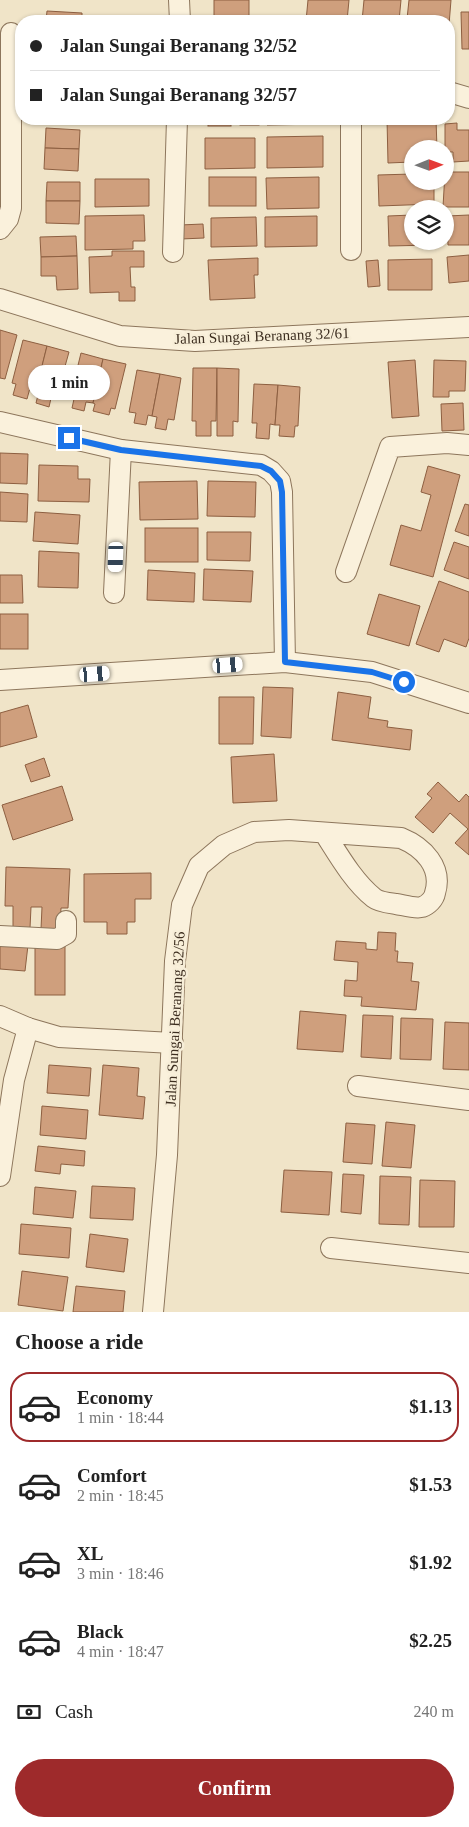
<!DOCTYPE html>
<meta charset="utf-8">
<style>
body{margin:0;font-family:"Times New Roman",serif;background:#f6f6f6;color:#222;height:100vh;display:flex;flex-direction:column;font-size:19px;white-space:nowrap}
*{box-sizing:border-box;margin:0}
p{font-size:16px;color:#767676}
.icon{flex:none;width:28px;height:28px;fill:none;stroke:currentColor;stroke-width:2;stroke-linecap:round;stroke-linejoin:round}
.map{position:relative;height:1312px;overflow:hidden}
.details{display:flex;flex-direction:column;background:#fff;flex:1}
.details>*{flex:none}
.hud{position:absolute;left:15px;top:15px;width:440px;height:110px;border-radius:20px;box-shadow:0 1px 4px #0004;display:grid;align-content:center;height:110px;padding:0 15px;background:#fff}
.needle{width:32px;rotate:89deg}
.controls{position:absolute;left:404px;top:140px;display:grid;gap:10px}
.controls a{display:grid;place-items:center;width:50px;height:50px;border-radius:50%;background:#fff;box-shadow:0 1px 4px #0004;font-size:25px}
.end{position:absolute;width:22px;height:22px;margin:-11px;border:6px solid #1a73e8;background:#fff;box-shadow:0 0 0 2px #fff}
.from{border-radius:50%}
.bubble{position:absolute;height:35px;border-radius:18px;background:#fff;box-shadow:0 1px 4px #0004;font-size:16px;font-weight:600;line-height:35px;text-align:center}
.car{position:absolute;width:15px;height:30px;margin:-15px -8px;border-radius:6px;box-shadow:0 0 4px 1px #0007;background:linear-gradient(#fff 24%,#345 0 40%,#fff 0 76%,#345 0 86%,#fff 0)}
.hud b{display:flex;align-items:center;gap:18px;height:48px;font-size:19px}
.hud b+b{border-top:1px solid #e0e0e0}
.hud i{width:12px;height:12px;background:#222}
ul{padding:0;list-style:none}
li{display:flex;align-items:center;gap:15px;height:70px;margin:0 10px 8px;padding:0 5px;border:2px solid transparent;border-radius:20px}
li div{flex:1}
li b{display:block;font-size:19px}
li em{font-style:normal;font-weight:600}
li.current{border-color:#9e2a2b}
li>.icon{width:45px;height:45px;stroke-width:1.5}
h2{padding:0 15px;font-size:22px;line-height:60px}
.pay{display:flex;align-items:center;gap:12px;height:55px;padding:0 15px;font-size:19px}
.pay p{margin-inline-start:auto}
.action{display:flex;gap:10px;margin-top:auto;padding:10px 15px}
.action a{flex:1;height:58px;border-radius:30px;background:#9e2a2b;color:#fff;font-size:20px;font-weight:600;line-height:58px;text-align:center}
.map>svg:first-child{display:block}
.building{fill:#cf9f7d;stroke:#8d5f41}
.lines{fill:none;stroke-linecap:round;stroke-linejoin:round}
.minor-casing{stroke:#8d765c;stroke-width:22}
.minor{stroke:#faf1dc;stroke-width:20}
.route{stroke:#1a73e8;stroke-width:6}
.labels{text-anchor:middle;dominant-baseline:central;stroke-width:5;stroke-linejoin:round;paint-order:stroke}
.street-label{font-size:15px;fill:#3d2e20;stroke:#f7eed8}
</style>
<div class="map">
<svg width="469" height="1312" viewBox="0 0 469 1312">
<rect width="100%" height="100%" fill="#f0e4c8"/>
<!-- building -->
<g class="building">
<path d="M 214,0 L 249,0 L 249,16 L 214,17 Z"/>
<path d="M 308,0 L 349,0 L 347,21 L 306,21 Z"/>
<path d="M 364,0 L 401,0 L 399,21 L 362,21 Z"/>
<path d="M 409,0 L 451,0 L 449,25 L 449,21 L 416,21 L 416,19 L 407,19 Z"/>
<path d="M 47,11 L 82,13 L 82,21 L 46,21 Z"/>
<path d="M 461,12 L 469,12 L 469,49 L 462,49 Z"/>
<rect x="208" y="119" width="23" height="7"/>
<rect x="240" y="119" width="19" height="6"/>
<path d="M 267,119 L 323,119 L 323,124 L 267,125 Z"/>
<path d="M 387,119 L 436,119 L 437,149 L 412,149 L 412,162 L 388,163 Z"/>
<path d="M 457,123 L 457,130 L 469,130 L 469,161 L 453,162 L 453,152 L 445,152 L 445,124 Z"/>
<path d="M 46,128 L 80,130 L 79,149 L 45,148 Z"/>
<path d="M 323,136 L 323,167 L 267,168 L 267,137 Z"/>
<path d="M 205,138 L 255,138 L 255,168 L 205,169 Z"/>
<path d="M 45,148 L 79,149 L 78,171 L 44,169 Z"/>
<path d="M 445,172 L 469,172 L 469,207 L 443,207 Z"/>
<path d="M 412,174 L 412,181 L 434,181 L 434,204 L 379,206 L 378,175 Z"/>
<rect x="209" y="177" width="47" height="29"/>
<path d="M 319,177 L 319,208 L 267,209 L 266,178 Z"/>
<path d="M 95,179 L 149,179 L 149,206 L 95,207 Z"/>
<path d="M 47,182 L 80,182 L 80,201 L 46,201 Z"/>
<path d="M 46,201 L 80,201 L 79,224 L 46,223 Z"/>
<path d="M 144,215 L 145,241 L 133,241 L 133,249 L 85,250 L 85,216 Z"/>
<path d="M 412,215 L 412,241 L 435,241 L 435,245 L 389,246 L 388,216 Z"/>
<path d="M 469,215 L 469,245 L 448,245 L 447,216 Z"/>
<path d="M 317,216 L 317,246 L 265,247 L 265,217 Z"/>
<path d="M 256,217 L 257,246 L 211,247 L 211,218 Z"/>
<path d="M 203,224 L 204,238 L 181,239 L 180,225 Z"/>
<path d="M 76,236 L 77,256 L 41,257 L 40,237 Z"/>
<path d="M 112,251 L 144,251 L 144,267 L 130,267 L 131,287 L 135,287 L 135,301 L 119,301 L 119,292 L 90,293 L 89,257 L 112,256 Z"/>
<path d="M 469,255 L 469,281 L 449,283 L 447,257 Z"/>
<path d="M 77,256 L 78,289 L 57,290 L 56,276 L 41,276 L 41,257 Z"/>
<path d="M 258,258 L 258,275 L 254,275 L 255,298 L 210,300 L 208,260 Z"/>
<path d="M 432,259 L 432,290 L 388,290 L 388,260 Z"/>
<path d="M 378,260 L 380,286 L 368,287 L 366,261 Z"/>
<path d="M 0,330 L 17,335 L 5,379 L 0,378 Z"/>
<path d="M 23,340 L 47,346 L 36,390 L 30,388 L 27,399 L 13,395 L 16,384 L 12,383 Z"/>
<path d="M 47,346 L 69,352 L 57,395 L 52,394 L 49,407 L 36,403 L 39,391 L 36,390 Z"/>
<path d="M 81,353 L 103,359 L 93,403 L 86,402 L 84,411 L 72,408 L 74,399 L 70,398 Z"/>
<path d="M 103,359 L 126,364 L 115,409 L 111,408 L 109,415 L 93,411 L 95,404 L 93,403 Z"/>
<path d="M 415,360 L 419,416 L 392,418 L 388,362 Z"/>
<path d="M 434,360 L 466,361 L 465,391 L 449,391 L 449,397 L 433,397 Z"/>
<path d="M 193,368 L 217,368 L 216,421 L 211,421 L 211,436 L 196,436 L 196,421 L 192,421 Z"/>
<path d="M 217,368 L 239,369 L 238,422 L 233,421 L 233,436 L 217,436 Z"/>
<path d="M 137,370 L 160,374 L 152,416 L 148,415 L 146,425 L 134,423 L 136,413 L 129,412 Z"/>
<path d="M 160,374 L 181,378 L 174,420 L 168,419 L 166,430 L 155,428 L 157,417 L 152,416 Z"/>
<path d="M 254,384 L 278,385 L 275,425 L 270,424 L 269,439 L 256,438 L 257,423 L 252,423 Z"/>
<path d="M 278,385 L 300,387 L 298,426 L 295,426 L 294,437 L 279,436 L 280,425 L 275,425 Z"/>
<path d="M 463,403 L 464,430 L 442,431 L 441,404 Z"/>
<path d="M 0,453 L 28,454 L 27,484 L 0,483 Z"/>
<path d="M 39,465 L 78,466 L 78,479 L 90,479 L 89,502 L 38,501 Z"/>
<path d="M 428,466 L 460,475 L 433,577 L 390,565 L 401,525 L 421,531 L 431,495 L 421,492 Z"/>
<path d="M 197,481 L 198,519 L 140,520 L 139,482 Z"/>
<path d="M 208,481 L 256,482 L 255,517 L 207,516 Z"/>
<path d="M 0,492 L 28,494 L 27,522 L 0,521 Z"/>
<path d="M 465,504 L 469,505 L 469,536 L 455,531 Z"/>
<path d="M 35,512 L 80,515 L 78,544 L 33,541 Z"/>
<rect x="145" y="528" width="53" height="34"/>
<path d="M 207,532 L 251,532 L 250,561 L 207,560 Z"/>
<path d="M 454,542 L 469,547 L 469,579 L 444,570 Z"/>
<path d="M 39,551 L 79,553 L 78,588 L 38,587 Z"/>
<path d="M 204,569 L 253,571 L 251,602 L 203,600 Z"/>
<path d="M 148,570 L 195,573 L 194,602 L 147,600 Z"/>
<path d="M 0,575 L 22,575 L 23,603 L 0,603 Z"/>
<path d="M 439,581 L 469,592 L 469,638 L 466,647 L 444,639 L 439,652 L 416,644 Z"/>
<path d="M 379,594 L 420,606 L 409,646 L 367,634 Z"/>
<rect x="0" y="614" width="28" height="35"/>
<path d="M 263,687 L 293,688 L 291,738 L 261,736 Z"/>
<path d="M 338,692 L 371,697 L 368,718 L 388,721 L 387,727 L 412,730 L 410,750 L 332,740 Z"/>
<path d="M 219,697 L 254,697 L 253,744 L 219,744 Z"/>
<path d="M 28,705 L 37,737 L 0,747 L 0,713 Z"/>
<path d="M 274,754 L 277,801 L 233,803 L 231,757 Z"/>
<path d="M 44,758 L 50,776 L 31,782 L 25,765 Z"/>
<path d="M 438,782 L 459,802 L 466,794 L 469,797 L 469,855 L 455,843 L 468,829 L 450,813 L 433,833 L 415,817 L 432,798 L 427,794 Z"/>
<path d="M 62,786 L 73,820 L 13,840 L 2,805 Z"/>
<path d="M 6,867 L 70,869 L 68,908 L 61,908 L 60,929 L 41,929 L 42,907 L 31,907 L 30,928 L 13,927 L 13,906 L 5,906 Z"/>
<path d="M 151,873 L 151,899 L 135,899 L 135,922 L 127,922 L 127,934 L 107,934 L 107,922 L 84,922 L 84,874 Z"/>
<path d="M 378,932 L 396,933 L 395,951 L 398,951 L 397,962 L 413,963 L 411,981 L 419,982 L 416,1010 L 361,1006 L 362,997 L 344,996 L 345,980 L 357,981 L 358,962 L 334,960 L 336,941 L 366,943 L 366,949 L 377,950 Z"/>
<path d="M 0,942 L 28,945 L 25,971 L 0,969 Z"/>
<rect x="35" y="946" width="30" height="49"/>
<path d="M 300,1011 L 346,1015 L 343,1052 L 297,1049 Z"/>
<path d="M 363,1015 L 393,1016 L 391,1059 L 361,1057 Z"/>
<path d="M 401,1018 L 433,1019 L 431,1060 L 400,1059 Z"/>
<path d="M 445,1022 L 469,1023 L 469,1070 L 443,1069 Z"/>
<path d="M 49,1065 L 91,1068 L 89,1096 L 47,1093 Z"/>
<path d="M 103,1065 L 139,1068 L 137,1096 L 145,1097 L 143,1119 L 99,1115 Z"/>
<path d="M 42,1106 L 88,1110 L 86,1139 L 40,1135 Z"/>
<path d="M 386,1122 L 415,1125 L 411,1168 L 382,1166 Z"/>
<path d="M 346,1123 L 375,1125 L 372,1164 L 343,1162 Z"/>
<path d="M 38,1146 L 85,1151 L 84,1166 L 61,1164 L 60,1174 L 35,1171 Z"/>
<path d="M 284,1170 L 332,1172 L 329,1215 L 281,1212 Z"/>
<path d="M 343,1174 L 364,1175 L 361,1214 L 341,1212 Z"/>
<path d="M 380,1176 L 411,1177 L 409,1225 L 379,1224 Z"/>
<path d="M 420,1180 L 455,1181 L 454,1227 L 419,1227 Z"/>
<path d="M 92,1186 L 135,1188 L 133,1220 L 90,1218 Z"/>
<path d="M 35,1187 L 76,1191 L 73,1218 L 33,1214 Z"/>
<path d="M 21,1224 L 71,1228 L 69,1258 L 19,1254 Z"/>
<path d="M 90,1234 L 128,1239 L 124,1272 L 86,1267 Z"/>
<path d="M 22,1271 L 68,1277 L 63,1311 L 18,1305 Z"/>
<path d="M 76,1286 L 125,1291 L 123,1312 L 73,1312 Z"/>
</g>
<g class="lines">
<defs>
<g id="minor">
<path d="M 179,0 L 180,21"/>
<path d="M 449,92 L 469,98"/>
<path d="M 351,119 L 351,250"/>
<path d="M 0,229 L 8,219 L 11,208 L 11,33"/>
<path d="M 173,252 L 177,119"/>
<path d="M 0,299 L 120,336 L 195,341 L 469,327"/>
<path d="M 0,422 L 121,450 L 261,465 L 271,471 L 280,481 L 282,492 L 285,662"/>
<path d="M 346,572 L 390,447 L 447,443 L 469,445"/>
<path d="M 114,593 L 121,450"/>
<path d="M 0,680 L 285,662 L 372,672 L 469,703"/>
<path d="M 0,936 L 57,939 L 66,934 L 66,921"/>
<path d="M 0,1016 L 28,1028 L 59,1037 L 173,1043"/>
<path d="M 358,1086 L 469,1100"/>
<path d="M 0,1176 L 14,1080 L 28,1028"/>
<path d="M 331,1248 L 469,1263"/>
<path d="M 153,1312 L 167,1155 L 175,961 L 182,905 L 199,866 L 224,845 L 254,832 L 289,830 L 401,838 C 423,847 443,867 435,893 C 434,899 428,905 422,907 C 415,909 403,905 396,904 C 389,903 379,902 374,898 C 354,882 339,856 325,834"/>
</g>
</defs>
<!-- minor casing -->
<use href="#minor" class="minor-casing"/>
<!-- minor -->
<use href="#minor" class="minor"/>
</g>
<g class="lines">
<!-- route -->
<path class="route" d="M 69,438 L 121,450 L 261,466 L 271,471 L 280,481 L 282,492 L 285,662 L 372,672 L 404,682"/>
</g>
<g class="labels">
<!-- street labels -->
<g class="street-label">
<text transform="translate(262 336) rotate(-2)">Jalan Sungai Beranang 32/61</text>
<text transform="translate(175 1019) rotate(-87)">Jalan Sungai Beranang 32/56</text>
</g>
</g>
</svg>
<div class="controls">
<a><svg class="needle" viewBox="-14 -14 28 28"><path d="M0-13l5 13h-10z" fill="#e53935"/><path d="M0 13l5-13h-10z" fill="#767676"/></svg></a>
<a><svg class="icon" aria-label="layers" viewBox="0 0 24 24"><path d="M12 4l9 5-9 5-9-5zM3 14l9 5 9-5"/></svg></a>
</div>
<i class="end from" style="left:404px;top:682px"></i>
<i class="end" style="left:69px;top:438px"></i>
<div class="bubble" style="left:28px;top:365px;width:82px">1 min</div>
<i class="car" style="left:116px;top:557px;rotate:182deg"></i>
<i class="car" style="left:228px;top:665px;rotate:86deg"></i>
<i class="car" style="left:95px;top:674px;rotate:86deg"></i>
<div class="hud">
<b><i class="from"></i>Jalan Sungai Beranang 32/52</b>
<b><i></i>Jalan Sungai Beranang 32/57</b>
</div>
</div>
<section class="details">
<h2>Choose a ride</h2>
<ul>
<li class="current"><svg class="icon" aria-label="car" viewBox="0 0 24 24"><path d="M5 17H2v-5l4-1 3-4h7l3 4 3 1v5h-3M9 17h6M6 11h13"/><circle cx="7" cy="17" r="2"/><circle cx="17" cy="17" r="2"/></svg><div><b>Economy</b><p>1 min · 18:44</p></div><em>$1.13</em></li>
<li><svg class="icon" aria-label="car" viewBox="0 0 24 24"><path d="M5 17H2v-5l4-1 3-4h7l3 4 3 1v5h-3M9 17h6M6 11h13"/><circle cx="7" cy="17" r="2"/><circle cx="17" cy="17" r="2"/></svg><div><b>Comfort</b><p>2 min · 18:45</p></div><em>$1.53</em></li>
<li><svg class="icon" aria-label="car" viewBox="0 0 24 24"><path d="M5 17H2v-5l4-1 3-4h7l3 4 3 1v5h-3M9 17h6M6 11h13"/><circle cx="7" cy="17" r="2"/><circle cx="17" cy="17" r="2"/></svg><div><b>XL</b><p>3 min · 18:46</p></div><em>$1.92</em></li>
<li><svg class="icon" aria-label="car" viewBox="0 0 24 24"><path d="M5 17H2v-5l4-1 3-4h7l3 4 3 1v5h-3M9 17h6M6 11h13"/><circle cx="7" cy="17" r="2"/><circle cx="17" cy="17" r="2"/></svg><div><b>Black</b><p>4 min · 18:47</p></div><em>$2.25</em></li>
</ul>
<div class="pay"><svg class="icon" aria-label="cash" viewBox="0 0 24 24"><path d="M3 7h18v10H3z"/><circle cx="12" cy="12" r="2"/></svg>Cash<p>240 m</p></div>
<div class="action"><a>Confirm</a></div>
</section>
